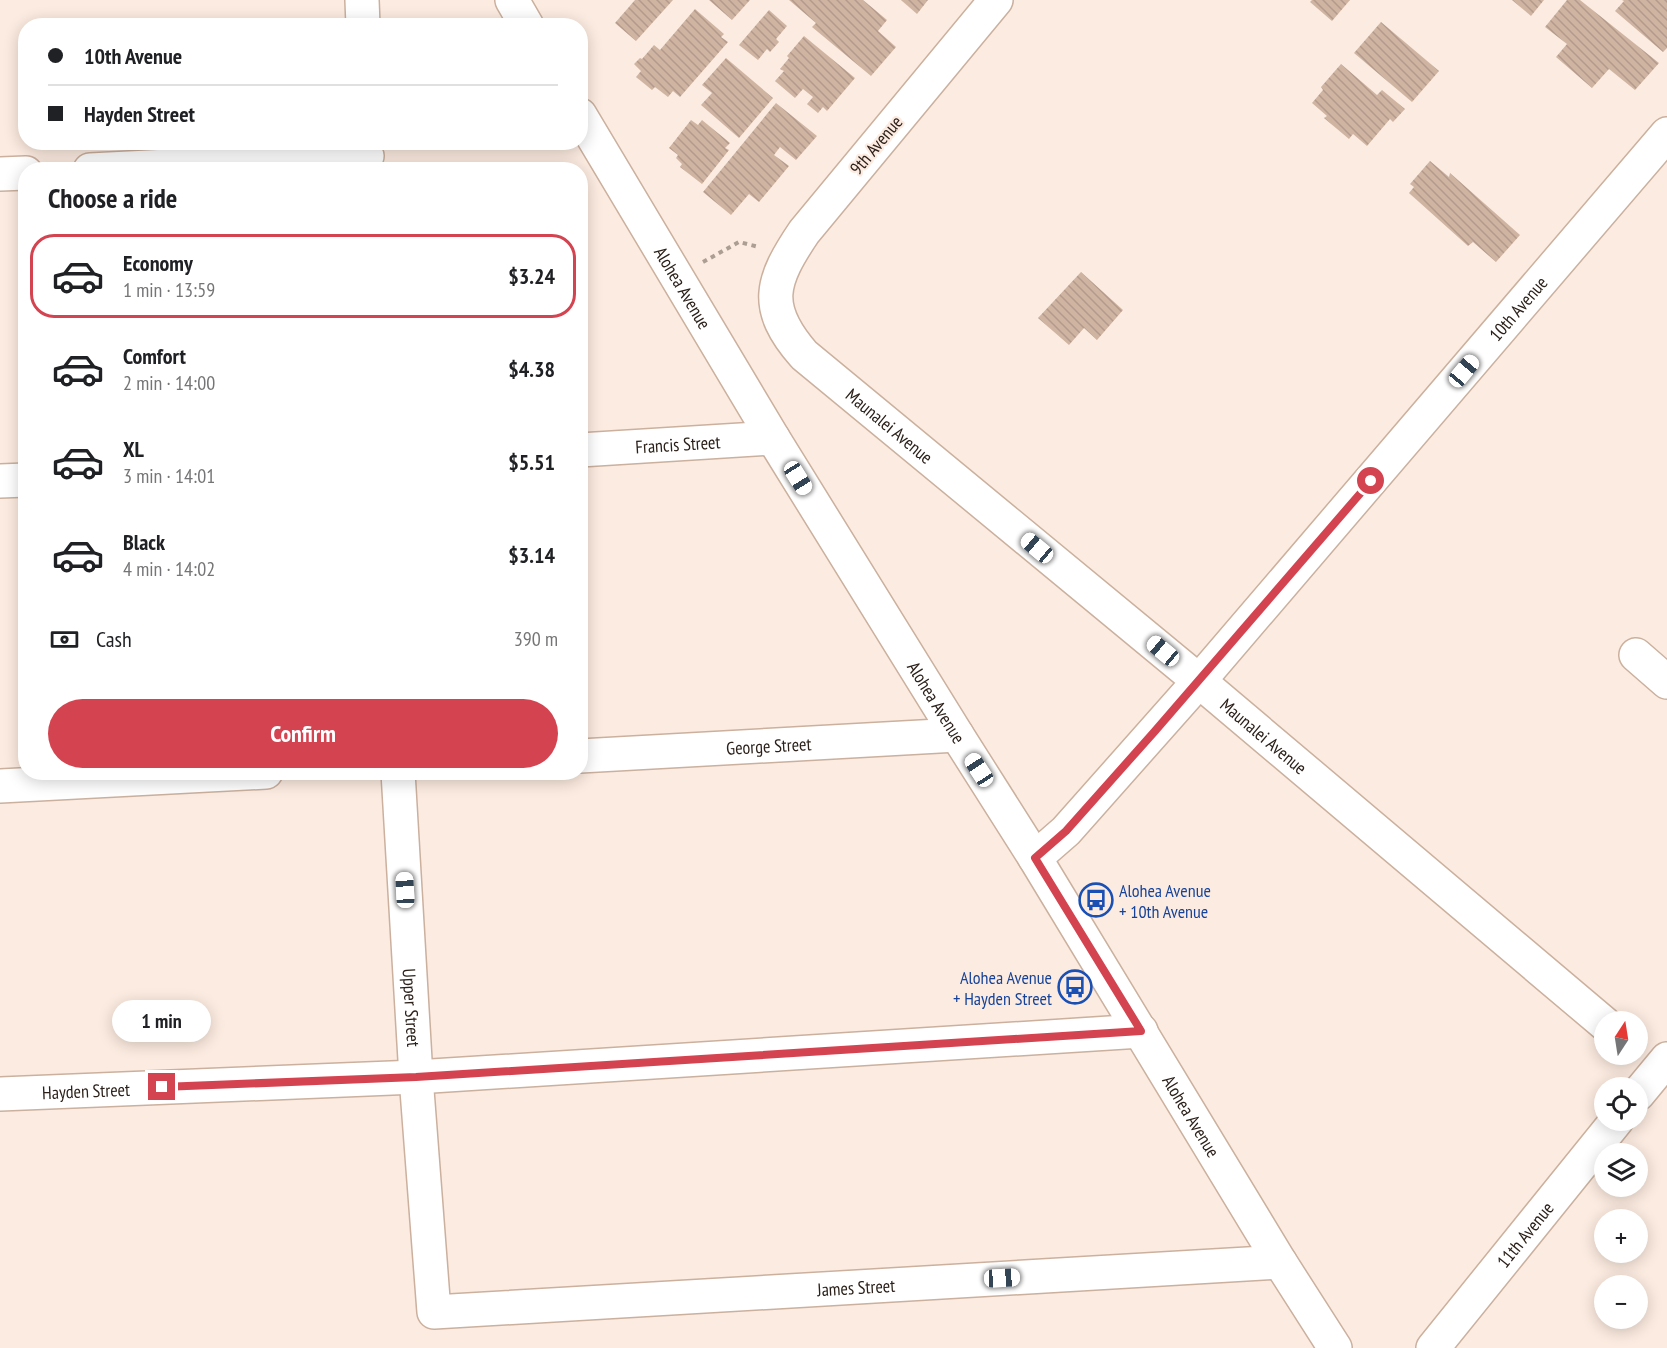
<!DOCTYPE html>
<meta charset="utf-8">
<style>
body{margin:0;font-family:"PT Sans Narrow",sans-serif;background:#f6f6f6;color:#202124;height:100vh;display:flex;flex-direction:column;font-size:22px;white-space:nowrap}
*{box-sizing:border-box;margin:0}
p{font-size:20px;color:#757577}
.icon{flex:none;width:33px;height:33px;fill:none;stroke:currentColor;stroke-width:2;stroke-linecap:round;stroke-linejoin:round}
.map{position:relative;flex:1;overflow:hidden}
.sheet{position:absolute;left:18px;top:162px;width:570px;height:618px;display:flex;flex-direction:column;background:#fff;border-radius:24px;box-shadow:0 3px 15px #0003}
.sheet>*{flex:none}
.guide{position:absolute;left:18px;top:18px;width:570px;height:132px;border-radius:24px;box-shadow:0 3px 15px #0003;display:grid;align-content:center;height:132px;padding:0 30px;background:#fff}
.needle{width:39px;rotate:12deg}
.tools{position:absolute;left:1594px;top:1011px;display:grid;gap:12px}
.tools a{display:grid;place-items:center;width:54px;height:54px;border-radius:50%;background:#fff;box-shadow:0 3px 15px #0003;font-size:30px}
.end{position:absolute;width:27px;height:27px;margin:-14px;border:8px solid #d44450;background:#fff;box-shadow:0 0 0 3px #fff}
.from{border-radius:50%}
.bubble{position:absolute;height:42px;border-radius:21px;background:#fff;box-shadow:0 3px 15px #0003;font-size:20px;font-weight:800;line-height:42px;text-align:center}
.car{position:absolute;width:18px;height:36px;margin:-18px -9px;border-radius:8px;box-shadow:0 0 4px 2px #0007;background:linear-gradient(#fff 24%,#345 0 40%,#fff 0 76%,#345 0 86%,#fff 0)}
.guide b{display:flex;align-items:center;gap:21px;height:57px;font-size:22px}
.guide b+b{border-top:2px solid #e0e0e0}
.guide i{width:15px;height:15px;background:#202124}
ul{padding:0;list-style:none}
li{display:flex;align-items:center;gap:18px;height:84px;margin:0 12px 9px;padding:0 18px;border:3px solid transparent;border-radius:24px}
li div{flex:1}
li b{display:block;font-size:22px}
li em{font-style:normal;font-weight:800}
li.on{border-color:#d44450}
li>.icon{width:54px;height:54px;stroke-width:1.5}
h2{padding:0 30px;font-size:27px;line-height:72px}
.pay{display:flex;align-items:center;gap:15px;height:66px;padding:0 30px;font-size:22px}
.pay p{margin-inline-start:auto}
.button{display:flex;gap:12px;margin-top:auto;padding:12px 30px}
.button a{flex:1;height:69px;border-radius:36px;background:#d44450;color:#fff;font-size:24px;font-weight:800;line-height:69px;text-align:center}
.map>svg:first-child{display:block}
.building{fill:url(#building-back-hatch)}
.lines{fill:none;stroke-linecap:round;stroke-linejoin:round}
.minor-casing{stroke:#cbb09e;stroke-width:36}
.path{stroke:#ad9e94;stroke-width:4;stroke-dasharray:4.5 4.5;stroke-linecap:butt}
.minor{stroke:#fff;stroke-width:33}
.route{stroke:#d44450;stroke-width:8}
.labels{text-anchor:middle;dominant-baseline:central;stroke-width:4.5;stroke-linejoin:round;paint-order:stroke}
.street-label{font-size:18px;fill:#2c211a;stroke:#fcebe0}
.transit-label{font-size:18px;fill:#164399;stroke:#fcebe0;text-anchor:start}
</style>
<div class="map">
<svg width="1667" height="1348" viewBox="0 0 1667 1348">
<defs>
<pattern id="building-back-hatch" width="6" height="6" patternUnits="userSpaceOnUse" patternTransform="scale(1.5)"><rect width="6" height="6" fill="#d0b4a2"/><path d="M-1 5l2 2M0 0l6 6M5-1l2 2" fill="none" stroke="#b39a8b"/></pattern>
</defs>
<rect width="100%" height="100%" fill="#fcebe0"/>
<!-- building -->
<g class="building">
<path d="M 635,0 L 673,0 L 636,41 L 615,23 Z"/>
<path d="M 709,0 L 750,0 L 732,20 Z"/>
<path d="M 789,0 L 863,0 L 887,20 L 878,31 L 896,47 L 871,76 L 812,27 L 816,23 Z"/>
<path d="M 901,0 L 928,0 L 917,14 Z"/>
<path d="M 1312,0 L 1350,0 L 1332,21 L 1310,2 Z"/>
<path d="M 1512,0 L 1544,0 L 1531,16 Z"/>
<path d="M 1567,0 L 1580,0 L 1659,63 L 1635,90 L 1609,69 L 1592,88 L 1556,57 L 1567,44 L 1545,27 Z"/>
<path d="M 1622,0 L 1667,0 L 1667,48 L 1663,52 L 1615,11 L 1624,1 Z"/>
<path d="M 695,9 L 724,34 L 721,37 L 728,42 L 680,97 L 673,91 L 668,97 L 655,87 L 652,90 L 636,77 L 641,71 L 634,64 L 640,58 L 642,59 L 654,45 L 660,50 Z"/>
<path d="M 769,10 L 787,26 L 776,39 L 779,42 L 770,52 L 767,49 L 758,60 L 739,45 Z"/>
<path d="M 1381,22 L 1439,71 L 1412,102 L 1354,53 Z"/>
<path d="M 804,36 L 855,78 L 827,111 L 823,107 L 818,113 L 807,104 L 813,97 L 803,89 L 795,98 L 775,81 L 784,71 L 780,69 L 789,58 L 787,56 Z"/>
<path d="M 726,58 L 773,98 L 739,138 L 701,105 L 712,93 L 702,85 Z"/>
<path d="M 1341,64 L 1377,95 L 1382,90 L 1405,109 L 1393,122 L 1390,119 L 1367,146 L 1353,134 L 1349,139 L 1324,118 L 1327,116 L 1312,103 L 1323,90 L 1321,87 Z"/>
<path d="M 776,103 L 817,136 L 796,160 L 780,147 L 774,155 L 789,166 L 759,202 L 749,194 L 731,215 L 703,192 Z"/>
<path d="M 691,120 L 698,125 L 702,120 L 730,143 L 725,148 L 729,150 L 702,184 L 680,167 L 682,164 L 676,158 L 678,155 L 669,148 Z"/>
<path d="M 1430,161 L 1449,177 L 1450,173 L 1520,235 L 1496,262 L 1473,242 L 1468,246 L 1409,193 L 1414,187 L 1410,184 Z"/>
<path d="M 1081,272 L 1123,310 L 1097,340 L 1084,328 L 1069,345 L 1038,318 Z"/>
</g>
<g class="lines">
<defs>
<g id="minor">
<path d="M 362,0 L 363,26"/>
<path d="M 512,0 L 527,26"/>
<path id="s1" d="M 996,0 L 804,232 C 771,281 762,307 804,355 L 1199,681 L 1605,1024"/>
<path id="s2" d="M 580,115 L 773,438 L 957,735 L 1035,858 L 1280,1262 L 1335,1348"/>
<path d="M 90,170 L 367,156"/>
<path d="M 0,174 L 26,173"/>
<path id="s3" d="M 580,450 L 773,438"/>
<path d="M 0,481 L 26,480"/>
<path d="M 1636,655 L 1667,682"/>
<path id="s4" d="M 580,756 L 957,735"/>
<path id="s5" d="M 398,772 L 416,1077 L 434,1312 L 1280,1262"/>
<path d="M 0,786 L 266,772"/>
<path id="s6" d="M 1035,858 L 1066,831 L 1199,681 L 1667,134"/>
<path id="s7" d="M 0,1094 L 416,1077 L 1141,1031"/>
<path d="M 1638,1094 L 1667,1059"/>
<path id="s8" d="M 1433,1348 L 1617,1120"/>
</g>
</defs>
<!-- minor casing -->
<use href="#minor" class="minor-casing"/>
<!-- path -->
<path class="path" d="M 703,262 L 739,242 L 759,247"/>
<!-- minor -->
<use href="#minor" class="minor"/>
</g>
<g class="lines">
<!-- route -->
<path class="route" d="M 162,1087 L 416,1077 L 1141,1031 L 1035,858 L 1066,831 L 1155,731 L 1371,481"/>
</g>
<!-- icons -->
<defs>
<symbol id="bus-ring" viewBox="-11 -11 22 22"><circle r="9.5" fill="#fcebe0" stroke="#1a4fb4" stroke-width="1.5"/><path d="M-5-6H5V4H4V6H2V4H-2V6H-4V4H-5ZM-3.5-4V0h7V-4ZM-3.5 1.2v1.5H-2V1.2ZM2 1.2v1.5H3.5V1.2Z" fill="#1a4fb4"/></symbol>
</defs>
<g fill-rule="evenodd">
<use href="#bus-ring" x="1077" y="881" width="38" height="38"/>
<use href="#bus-ring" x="1056" y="968" width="38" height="38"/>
</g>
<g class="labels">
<!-- street labels -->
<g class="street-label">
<text transform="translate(876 145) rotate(-50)">9th Avenue</text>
<text stroke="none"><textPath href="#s2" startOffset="201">Alohea Avenue</textPath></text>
<text stroke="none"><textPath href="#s6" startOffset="732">10th Avenue</textPath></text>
<text stroke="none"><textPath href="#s1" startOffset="550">Maunalei Avenue</textPath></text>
<text stroke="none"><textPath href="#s3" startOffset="98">Francis Street</textPath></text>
<text stroke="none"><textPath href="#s2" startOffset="687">Alohea Avenue</textPath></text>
<text stroke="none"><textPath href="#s1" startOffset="1036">Maunalei Avenue</textPath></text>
<text stroke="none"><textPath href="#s4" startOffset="189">George Street</textPath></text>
<text stroke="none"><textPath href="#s5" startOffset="236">Upper Street</textPath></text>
<text stroke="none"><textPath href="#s7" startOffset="86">Hayden Street</textPath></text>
<text stroke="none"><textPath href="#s2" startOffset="1173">Alohea Avenue</textPath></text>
<text stroke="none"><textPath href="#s8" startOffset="146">11th Avenue</textPath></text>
<text stroke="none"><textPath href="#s5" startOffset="964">James Street</textPath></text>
</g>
<!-- transit labels -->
<g class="transit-label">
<text x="1119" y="890">Alohea Avenue<tspan x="1119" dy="21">+ 10th Avenue</tspan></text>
<text x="1052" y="977" text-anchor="end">Alohea Avenue<tspan x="1052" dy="21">+ Hayden Street</tspan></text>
</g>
</g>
</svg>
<div class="tools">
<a><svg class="needle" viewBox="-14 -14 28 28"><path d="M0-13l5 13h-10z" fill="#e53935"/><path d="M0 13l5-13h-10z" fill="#757577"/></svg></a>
<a><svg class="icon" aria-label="locate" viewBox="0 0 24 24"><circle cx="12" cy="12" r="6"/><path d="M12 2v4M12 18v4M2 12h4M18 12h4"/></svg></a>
<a><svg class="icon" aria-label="layers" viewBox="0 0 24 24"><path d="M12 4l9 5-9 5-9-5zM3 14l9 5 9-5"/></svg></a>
<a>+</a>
<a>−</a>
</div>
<i class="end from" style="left:1371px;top:481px"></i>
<i class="end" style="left:162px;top:1087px"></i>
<div class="bubble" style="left:112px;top:1000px;width:99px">1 min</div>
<i class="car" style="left:1464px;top:371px;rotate:40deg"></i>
<i class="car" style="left:798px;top:478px;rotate:148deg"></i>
<i class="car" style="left:1037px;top:548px;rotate:310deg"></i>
<i class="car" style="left:1163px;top:651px;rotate:310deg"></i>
<i class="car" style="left:979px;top:770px;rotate:327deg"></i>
<i class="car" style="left:405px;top:890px;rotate:357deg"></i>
<i class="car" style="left:1002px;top:1278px;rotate:87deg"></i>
<div class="guide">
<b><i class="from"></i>10th Avenue</b>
<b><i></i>Hayden Street</b>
</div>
<section class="sheet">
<h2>Choose a ride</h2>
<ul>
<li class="on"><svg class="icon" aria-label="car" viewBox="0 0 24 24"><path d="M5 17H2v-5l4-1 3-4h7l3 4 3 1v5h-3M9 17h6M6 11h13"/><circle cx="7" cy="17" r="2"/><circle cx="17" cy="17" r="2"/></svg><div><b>Economy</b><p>1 min · 13:59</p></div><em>$3.24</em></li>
<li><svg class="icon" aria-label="car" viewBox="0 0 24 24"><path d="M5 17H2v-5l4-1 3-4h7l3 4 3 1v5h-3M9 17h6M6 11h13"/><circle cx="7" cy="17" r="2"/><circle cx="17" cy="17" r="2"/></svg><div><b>Comfort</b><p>2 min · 14:00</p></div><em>$4.38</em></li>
<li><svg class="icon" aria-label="car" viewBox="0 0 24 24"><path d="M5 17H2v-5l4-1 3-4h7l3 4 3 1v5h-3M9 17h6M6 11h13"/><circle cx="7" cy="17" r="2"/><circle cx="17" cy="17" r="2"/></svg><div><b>XL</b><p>3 min · 14:01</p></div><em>$5.51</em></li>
<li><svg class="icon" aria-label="car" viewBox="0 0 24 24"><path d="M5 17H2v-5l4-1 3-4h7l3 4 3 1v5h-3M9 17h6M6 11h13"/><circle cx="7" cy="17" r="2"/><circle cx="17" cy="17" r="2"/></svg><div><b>Black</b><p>4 min · 14:02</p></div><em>$3.14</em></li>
</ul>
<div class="pay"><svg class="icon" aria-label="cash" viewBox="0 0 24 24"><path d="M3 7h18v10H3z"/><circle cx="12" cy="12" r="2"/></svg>Cash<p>390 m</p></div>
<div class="button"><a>Confirm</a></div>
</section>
</div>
